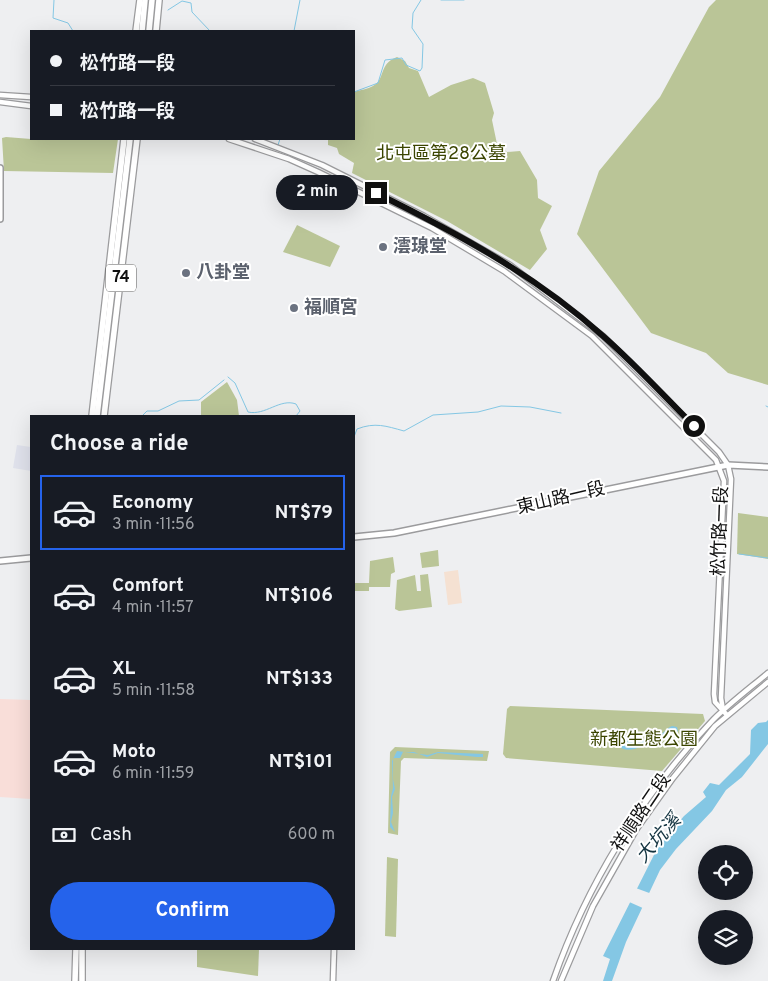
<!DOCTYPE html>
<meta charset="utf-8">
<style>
body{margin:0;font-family:Overpass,"Noto Sans TC",sans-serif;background:#20242c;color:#f1f3f6;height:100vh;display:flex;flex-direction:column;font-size:19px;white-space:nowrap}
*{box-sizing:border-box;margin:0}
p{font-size:16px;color:#9ea1a6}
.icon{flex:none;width:28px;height:28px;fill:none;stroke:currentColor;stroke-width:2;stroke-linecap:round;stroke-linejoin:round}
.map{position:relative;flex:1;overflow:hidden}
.sheet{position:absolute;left:30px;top:415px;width:325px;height:535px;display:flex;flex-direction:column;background:#171b24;border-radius:0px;box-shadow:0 5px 20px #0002}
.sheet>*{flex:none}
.top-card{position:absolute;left:30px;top:30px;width:325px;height:110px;border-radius:0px;box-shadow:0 5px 20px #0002;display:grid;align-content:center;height:110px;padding:0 20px;background:#171b24}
.controls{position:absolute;left:698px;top:845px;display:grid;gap:10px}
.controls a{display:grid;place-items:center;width:55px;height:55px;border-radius:50%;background:#171b24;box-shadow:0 5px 20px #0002;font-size:25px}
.end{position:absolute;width:22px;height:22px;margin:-11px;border:6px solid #101010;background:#fff;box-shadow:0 0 0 2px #fff}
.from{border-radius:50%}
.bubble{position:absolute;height:35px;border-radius:18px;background:#171b24;box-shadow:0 5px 20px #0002;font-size:16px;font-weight:700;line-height:35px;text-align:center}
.top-card b{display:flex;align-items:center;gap:18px;height:48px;font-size:19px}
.top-card b+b{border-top:1px solid #363941}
.top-card i{width:12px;height:12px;background:#f1f3f6}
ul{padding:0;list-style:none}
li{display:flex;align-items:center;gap:15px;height:75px;margin:0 10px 8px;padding:0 10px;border:2px solid transparent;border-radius:0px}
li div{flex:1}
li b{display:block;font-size:19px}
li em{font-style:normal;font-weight:700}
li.active{border-color:#2563eb}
li>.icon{width:45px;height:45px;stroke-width:1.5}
h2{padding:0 20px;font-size:22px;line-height:60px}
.pay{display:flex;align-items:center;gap:12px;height:55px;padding:0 20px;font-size:19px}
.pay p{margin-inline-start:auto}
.primary-button{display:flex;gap:10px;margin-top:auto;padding:10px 20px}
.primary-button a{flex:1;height:58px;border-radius:30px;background:#2563eb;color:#fff;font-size:20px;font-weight:700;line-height:58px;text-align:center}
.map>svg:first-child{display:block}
.built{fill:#e0e2ec}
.industrial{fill:#f5e1d2}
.education{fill:#f9ded9}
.green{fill:#bac597}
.water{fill:#84c7e4}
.pier{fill:#eeeff1}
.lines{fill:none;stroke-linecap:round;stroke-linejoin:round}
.stream{stroke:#84c7e4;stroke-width:1}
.tertiary-casing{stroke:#9b9b9d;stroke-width:7}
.secondary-casing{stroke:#9b9b9d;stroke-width:8}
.trunk-casing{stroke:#9b9b9d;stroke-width:8}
.tertiary{stroke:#fff;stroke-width:4.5}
.secondary{stroke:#fff;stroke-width:5}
.trunk{stroke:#fff;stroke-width:5.5}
.route{stroke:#101010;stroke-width:6}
.worship-dot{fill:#6b7280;stroke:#fff;stroke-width:2}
.labels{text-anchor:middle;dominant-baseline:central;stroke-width:4;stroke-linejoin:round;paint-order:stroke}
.shield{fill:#fff;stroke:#585858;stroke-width:1}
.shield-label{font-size:16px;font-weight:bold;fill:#101010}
.park-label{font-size:18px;fill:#3b4500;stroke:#fff}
.worship-label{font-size:18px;font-weight:bold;fill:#5b616d;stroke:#fff;text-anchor:start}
.street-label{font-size:18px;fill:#101010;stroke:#fff}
.water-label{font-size:19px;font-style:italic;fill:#133340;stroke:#fff}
</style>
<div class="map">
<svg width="768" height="981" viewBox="0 0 768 981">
<rect width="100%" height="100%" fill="#eeeff1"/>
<!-- built -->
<path class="built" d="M 17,445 L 31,447 L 31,471 L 13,468 Z"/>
<!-- industrial -->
<path class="industrial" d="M 458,570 L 462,603 L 448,605 L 444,572 Z"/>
<!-- education -->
<path class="education" d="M 0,699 L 31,700 L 31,799 L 0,797 Z"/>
<!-- green -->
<g class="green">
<path d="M 716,0 L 768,0 L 768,385 L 728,373 L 706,353 L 651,333 L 577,234 L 599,171 L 660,97 L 709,7 Z"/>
<path d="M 397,57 L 405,61 L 409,68 L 418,71 L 429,97 L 451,85 L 473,78 L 485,83 L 494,113 L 492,120 L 497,144 L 507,152 L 520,151 L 537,180 L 538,198 L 552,206 L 540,230 L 547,249 L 530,270 L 447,221 L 352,173 L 354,163 L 339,154 L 337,148 L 328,145 L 328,139 L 354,139 L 354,92 C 360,90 368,89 373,86 C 386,79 378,64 397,57 Z"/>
<path d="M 6,137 L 31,139 L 118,139 L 113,173 L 4,171 L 2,138 Z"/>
<path d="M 297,225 L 340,246 L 330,267 L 283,252 Z"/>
<path d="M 227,382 L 237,400 L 239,416 L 201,415 L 201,402 Z"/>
<path d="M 738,513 L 768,517 L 768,559 L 737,554 Z"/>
<path d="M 438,550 L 439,566 L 422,568 L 420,553 Z"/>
<path d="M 393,557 L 395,572 L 391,574 L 390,587 L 369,587 L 369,591 L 354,591 L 354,583 L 369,583 L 370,561 Z"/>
<path d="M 428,574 L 432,607 L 399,611 L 395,609 L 397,580 L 415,575 L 417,591 L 421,591 L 420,575 Z"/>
<path d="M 510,706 L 703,714 L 705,721 L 662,771 L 506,758 L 503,754 L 507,709 Z"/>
<path d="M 395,747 L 489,751 L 487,761 L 404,758 L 401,761 L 398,835 L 388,833 L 390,752 Z"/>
<path d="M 387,857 L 398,859 L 396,937 L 385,936 Z"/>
<path d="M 197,949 L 259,949 L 258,976 L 197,967 Z"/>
</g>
<!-- water -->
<g class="water">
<path d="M 768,720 L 768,744 L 742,777 L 726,790 L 712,811 L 676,849 L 660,870 L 626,942 L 612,981 L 603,981 L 610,959 L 603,956 L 659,845 L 684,816 L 706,797 L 703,792 L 710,783 L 719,785 L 750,754 L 751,730 L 758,723 L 766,722 Z"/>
<path d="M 672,726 L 677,727 L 678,731 L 672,737 L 637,735 L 634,737 L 642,738 L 645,742 L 638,747 L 640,747 C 633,750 623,752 618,745 C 623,727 647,738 659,735 C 665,733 666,728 672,726 Z"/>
<path d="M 397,751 L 428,755 L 438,752 L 483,754 L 483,757 L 477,757 L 438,753 L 427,757 L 414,752 L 403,752 L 400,758 L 393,758 L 393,779 L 395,789 L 392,797 L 393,813 L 391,822 L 395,832 L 390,827 L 391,796 L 393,788 L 392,761 Z"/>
</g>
<!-- pier -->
<path class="pier" d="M 633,887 L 652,894 L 645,909 L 627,901 Z"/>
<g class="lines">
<!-- stream -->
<g class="stream">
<path d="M 54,0 L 53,18 L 68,23 L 73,31"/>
<path d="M 441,0 L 464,0"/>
<path d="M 168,10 L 182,1 L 191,3 L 192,12 L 210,31"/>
<path d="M 294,31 L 300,0"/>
<path d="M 354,92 L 378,83 L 385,60 L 402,58 L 406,65 L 420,71 L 422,68 L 423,44 L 412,28 L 413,13 L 421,0"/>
<path d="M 278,145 L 280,139"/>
<path d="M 228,377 L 235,383 L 248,412 C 265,416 280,398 296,404 L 300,411 L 296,416"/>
<path d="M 766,406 L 768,407"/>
<path d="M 142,416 L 147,411 L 158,411 L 179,401 L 199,400 L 224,380"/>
<path d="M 354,437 L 357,429 C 375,422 386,426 404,431 L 433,415 L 478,412 L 501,406 L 530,407 L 561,413"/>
<path d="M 739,554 L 768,558"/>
</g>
<defs>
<g id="tertiary">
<path d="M 0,95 L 31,97"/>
<path d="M 0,102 L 31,106"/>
<path d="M 229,139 L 289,159 L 318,172 L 432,228 L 504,271 L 592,336 L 716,460 L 724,481 L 714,694 L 715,702 L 727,715"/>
<path d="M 255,139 L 322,165 L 424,216 L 510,265 L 603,336 L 719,452 L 728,465 L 731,479 L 721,698 L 723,710"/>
<path d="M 333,981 L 334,949"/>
<path d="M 553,981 C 586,886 643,793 713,720 C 730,703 750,688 768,673"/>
<path d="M 561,981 L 593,906 L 636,830 L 673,778 L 715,726 L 768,682"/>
</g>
<g id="secondary">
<path d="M 0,168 L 0,219"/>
<path d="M 354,537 L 394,533 L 728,465 L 768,467"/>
<path d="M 0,561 L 31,558"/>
</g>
<g id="trunk">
<path d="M 136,31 L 140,0"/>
<path d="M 142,31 L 145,0"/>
<path d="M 149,31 L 152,0"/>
<path d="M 156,31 L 159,0"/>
<path d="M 92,416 L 124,139"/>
<path d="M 97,416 L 130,139"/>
<path d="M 104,416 L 137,139"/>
<path d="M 75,981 L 76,949"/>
<path d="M 82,981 L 82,949"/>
</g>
</defs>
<!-- tertiary casing -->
<use href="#tertiary" class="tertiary-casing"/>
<!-- secondary casing -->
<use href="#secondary" class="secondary-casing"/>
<!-- trunk casing -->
<use href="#trunk" class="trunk-casing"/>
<!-- tertiary -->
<use href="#tertiary" class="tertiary"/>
<!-- secondary -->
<use href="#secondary" class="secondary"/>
<!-- trunk -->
<use href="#trunk" class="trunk"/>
</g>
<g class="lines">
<!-- route -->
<path class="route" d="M 376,193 C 457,233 535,275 603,336 C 635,364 664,396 694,426"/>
</g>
<!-- markers -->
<g class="worship-dot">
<circle cx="383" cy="247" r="5"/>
<circle cx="186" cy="273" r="5"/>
<circle cx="294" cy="308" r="5"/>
</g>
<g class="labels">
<!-- shield labels -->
<rect class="shield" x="106" y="264.5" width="30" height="27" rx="4"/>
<g class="shield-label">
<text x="121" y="278">74</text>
</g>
<!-- park labels -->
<g class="park-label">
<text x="441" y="154">北屯區第28公墓</text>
<text x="644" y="740">新都生態公園</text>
</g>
<!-- worship labels -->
<g class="worship-label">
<text x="393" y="247">澐瑔堂</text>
<text x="196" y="273">八卦堂</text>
<text x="304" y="308">福順宮</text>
</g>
<!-- street labels -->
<g class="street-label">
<text transform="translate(561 499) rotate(-13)">東山路一段</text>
<text transform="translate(721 531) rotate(-88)">松竹路一段</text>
<text transform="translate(642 813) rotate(-56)">祥順路二段</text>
</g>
<!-- water labels -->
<g class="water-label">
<text transform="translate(659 839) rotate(-49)">大坑溪</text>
</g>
</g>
</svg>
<div class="controls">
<a><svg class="icon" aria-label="locate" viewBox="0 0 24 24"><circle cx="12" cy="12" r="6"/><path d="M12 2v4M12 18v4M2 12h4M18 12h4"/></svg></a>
<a><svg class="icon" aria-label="layers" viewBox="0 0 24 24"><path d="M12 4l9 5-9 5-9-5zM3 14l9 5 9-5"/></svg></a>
</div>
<i class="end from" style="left:694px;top:426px"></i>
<i class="end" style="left:376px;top:193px"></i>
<div class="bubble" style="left:276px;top:175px;width:82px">2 min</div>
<div class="top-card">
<b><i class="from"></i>松竹路一段</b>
<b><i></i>松竹路一段</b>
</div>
<section class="sheet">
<h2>Choose a ride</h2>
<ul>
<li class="active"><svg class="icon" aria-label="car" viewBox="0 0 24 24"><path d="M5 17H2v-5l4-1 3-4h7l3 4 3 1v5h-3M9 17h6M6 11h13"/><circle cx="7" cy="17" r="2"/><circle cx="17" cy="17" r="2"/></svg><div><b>Economy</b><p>3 min · 11:56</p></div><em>NT$79</em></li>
<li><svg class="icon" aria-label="car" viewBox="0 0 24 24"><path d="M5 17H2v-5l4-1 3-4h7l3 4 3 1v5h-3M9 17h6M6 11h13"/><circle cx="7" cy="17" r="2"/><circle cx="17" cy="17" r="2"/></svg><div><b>Comfort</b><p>4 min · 11:57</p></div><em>NT$106</em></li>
<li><svg class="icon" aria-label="car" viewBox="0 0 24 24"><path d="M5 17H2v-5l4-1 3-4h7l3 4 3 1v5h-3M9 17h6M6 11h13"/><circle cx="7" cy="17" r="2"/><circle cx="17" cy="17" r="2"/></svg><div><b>XL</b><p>5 min · 11:58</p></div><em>NT$133</em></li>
<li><svg class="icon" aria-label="car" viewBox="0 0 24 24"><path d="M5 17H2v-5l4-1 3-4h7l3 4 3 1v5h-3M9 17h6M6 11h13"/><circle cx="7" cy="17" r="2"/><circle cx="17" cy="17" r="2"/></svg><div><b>Moto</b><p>6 min · 11:59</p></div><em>NT$101</em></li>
</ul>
<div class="pay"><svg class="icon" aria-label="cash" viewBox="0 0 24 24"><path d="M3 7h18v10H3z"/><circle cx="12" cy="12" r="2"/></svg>Cash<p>600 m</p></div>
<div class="primary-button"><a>Confirm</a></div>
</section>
</div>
